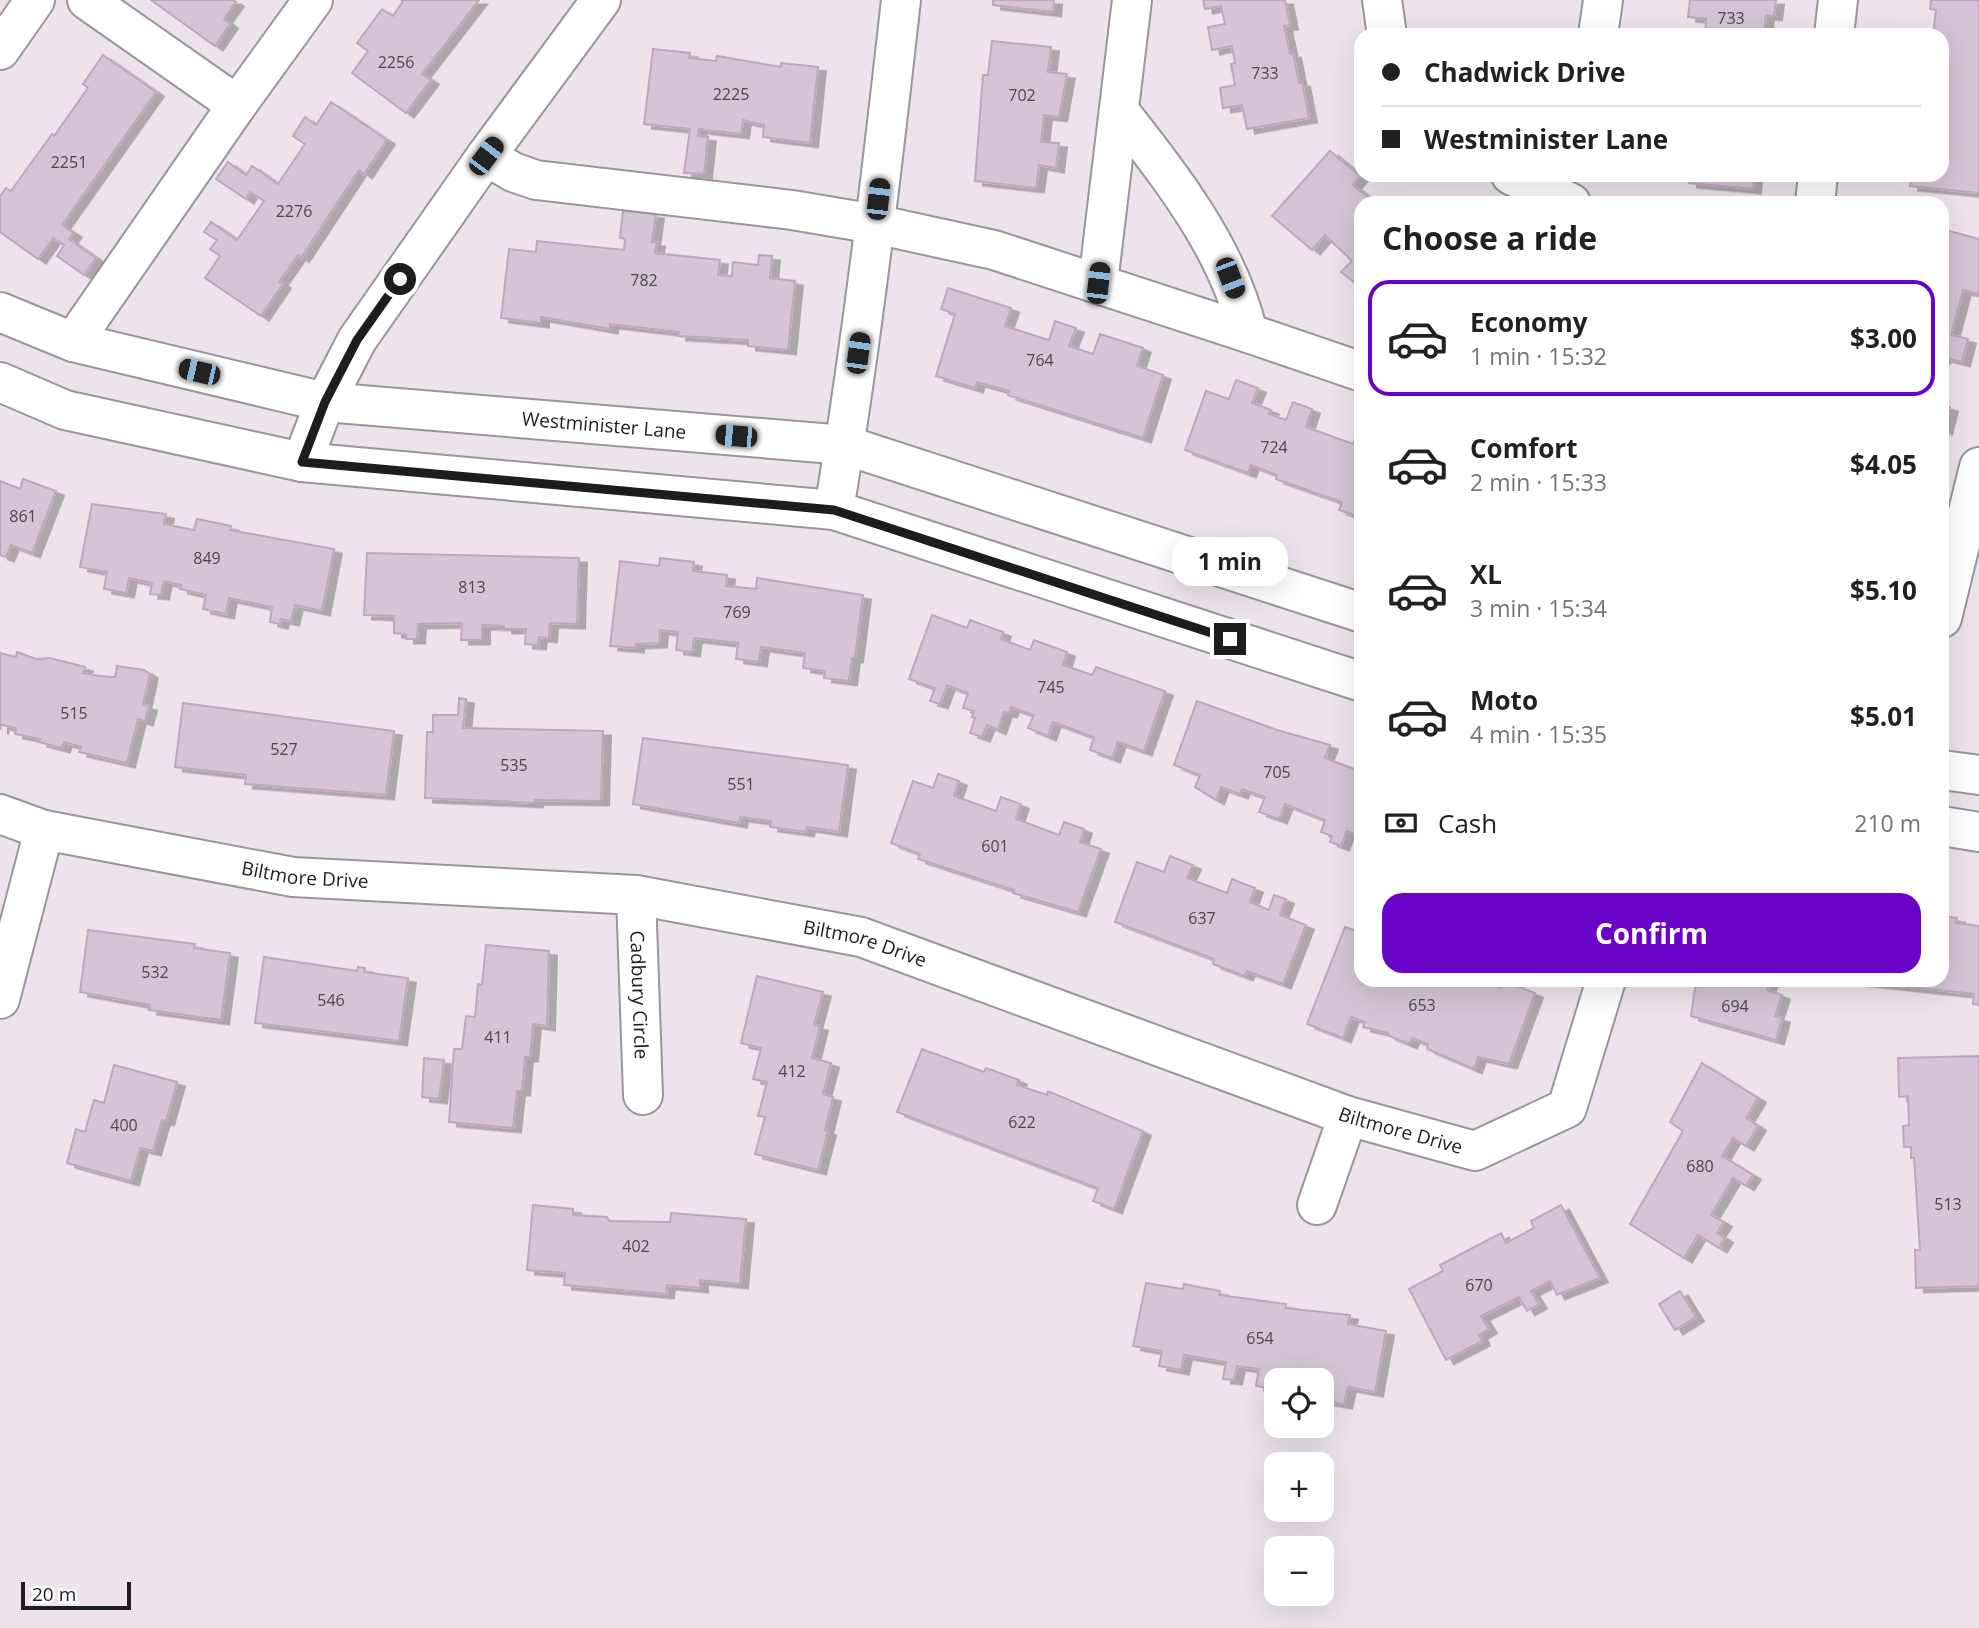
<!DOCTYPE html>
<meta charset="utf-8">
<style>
body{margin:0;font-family:"Open Sans",sans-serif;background:#f2f2f2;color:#202124;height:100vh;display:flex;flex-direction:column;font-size:26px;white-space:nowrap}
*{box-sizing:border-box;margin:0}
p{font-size:23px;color:#757577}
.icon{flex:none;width:38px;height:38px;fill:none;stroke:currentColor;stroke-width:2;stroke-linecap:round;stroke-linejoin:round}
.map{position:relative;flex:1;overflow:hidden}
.sheet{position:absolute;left:1354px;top:196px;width:595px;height:791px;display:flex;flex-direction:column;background:#fff;border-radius:21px;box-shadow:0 7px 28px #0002}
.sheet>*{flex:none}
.top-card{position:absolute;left:1354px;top:28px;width:595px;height:154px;border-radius:21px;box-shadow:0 7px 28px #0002;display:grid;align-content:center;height:154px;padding:0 28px;background:#fff}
.tools{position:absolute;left:1264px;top:1368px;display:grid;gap:14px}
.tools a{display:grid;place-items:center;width:70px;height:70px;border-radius:14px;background:#fff;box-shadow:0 7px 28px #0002;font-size:35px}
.scale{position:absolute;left:21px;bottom:18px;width:110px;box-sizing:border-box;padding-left:7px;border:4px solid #1d1d1d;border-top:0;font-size:19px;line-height:24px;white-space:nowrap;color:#1d1d1d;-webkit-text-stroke:5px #fff;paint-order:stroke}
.end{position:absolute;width:32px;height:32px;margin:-16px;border:9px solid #1d1d1d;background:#fff;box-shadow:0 0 0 4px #fff}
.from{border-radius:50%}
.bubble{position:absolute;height:49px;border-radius:21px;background:#fff;box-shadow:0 7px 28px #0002;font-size:23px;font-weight:700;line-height:49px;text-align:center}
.car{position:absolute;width:21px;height:42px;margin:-21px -10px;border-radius:9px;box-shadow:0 0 5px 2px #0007;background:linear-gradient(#222 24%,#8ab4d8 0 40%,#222 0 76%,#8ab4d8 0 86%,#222 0)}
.top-card b{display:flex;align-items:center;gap:24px;height:66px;font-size:26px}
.top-card b+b{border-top:2px solid #e0e0e0}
.top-card i{width:18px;height:18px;background:#202124}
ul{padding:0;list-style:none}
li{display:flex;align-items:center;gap:21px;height:116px;margin:0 14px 10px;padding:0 14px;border:4px solid transparent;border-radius:21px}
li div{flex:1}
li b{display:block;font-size:26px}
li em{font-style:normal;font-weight:700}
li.active{border-color:#6903c8}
li>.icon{width:63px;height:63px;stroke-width:1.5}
h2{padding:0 28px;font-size:32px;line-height:84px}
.pay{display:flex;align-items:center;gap:18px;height:77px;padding:0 28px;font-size:26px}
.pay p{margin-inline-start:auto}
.cta{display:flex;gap:14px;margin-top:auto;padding:14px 28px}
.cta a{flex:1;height:80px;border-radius:21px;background:#6903c8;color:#fff;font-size:28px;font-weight:700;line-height:80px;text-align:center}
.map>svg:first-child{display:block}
.building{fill:#d4c4d5;stroke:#bfa6c0;stroke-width:2;filter:url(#shadow)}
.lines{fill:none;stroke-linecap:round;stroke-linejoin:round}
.minor-casing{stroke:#979797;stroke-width:42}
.minor{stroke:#fff;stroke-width:38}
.route{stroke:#1d1d1d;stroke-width:9}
.labels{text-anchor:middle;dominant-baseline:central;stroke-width:5;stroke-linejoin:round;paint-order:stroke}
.number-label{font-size:16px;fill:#4b474b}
.street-label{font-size:19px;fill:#1d1d1d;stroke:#fff}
</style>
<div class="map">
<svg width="1979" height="1628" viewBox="0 0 1979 1628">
<defs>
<filter id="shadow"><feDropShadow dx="8" dy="4.5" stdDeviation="0" flood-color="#0004"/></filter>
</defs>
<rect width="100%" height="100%" fill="#eee3ec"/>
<!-- building -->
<g class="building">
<path d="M 151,0 L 233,0 L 236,2 L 224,19 L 230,24 L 215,46 Z"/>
<path d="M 401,0 L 479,0 L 422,74 L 431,80 L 406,113 L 352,73 L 368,51 L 357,43 L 382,9 L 393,16 L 403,1 Z"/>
<path d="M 993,0 L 1054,0 L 1053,12 L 993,5 Z"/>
<path d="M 1203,0 L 1285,0 L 1290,25 L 1284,26 L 1290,54 L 1293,53 L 1299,83 L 1302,82 L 1309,118 L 1247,129 L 1242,105 L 1223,108 L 1220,88 L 1235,85 L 1231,64 L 1235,63 L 1232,46 L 1212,50 L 1208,27 L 1225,24 L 1221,6 L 1205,9 Z"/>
<path d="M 1690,0 L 1776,0 L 1774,16 L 1766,15 L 1764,35 L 1705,35 L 1706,19 L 1688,17 Z"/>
<path d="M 1931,0 L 1979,0 L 1979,193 L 1910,186 L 1912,175 L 1942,175 L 1942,35 L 1933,35 L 1936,10 L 1930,9 Z"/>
<path d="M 992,41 L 1051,47 L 1048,72 L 1067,74 L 1059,117 L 1044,115 L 1041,142 L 1059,143 L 1056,168 L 1039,165 L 1036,188 L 975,181 L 983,75 L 988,75 Z"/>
<path d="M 653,49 L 690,53 L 689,58 L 716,61 L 717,56 L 781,67 L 781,63 L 818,67 L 810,143 L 763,137 L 764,125 L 743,120 L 741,134 L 699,129 L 698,136 L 708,137 L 704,174 L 684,173 L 690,129 L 644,124 Z"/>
<path d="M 103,55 L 156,92 L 62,225 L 74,233 L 69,239 L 96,258 L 84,275 L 57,256 L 64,245 L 53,238 L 38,259 L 0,232 L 0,196 L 6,188 L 11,191 L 52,134 L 54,136 L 88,88 L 83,84 Z"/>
<path d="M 331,102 L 387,140 L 364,174 L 359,170 L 301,258 L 298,255 L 279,282 L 283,284 L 261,316 L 205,278 L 220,256 L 210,249 L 217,240 L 204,232 L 211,222 L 237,240 L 264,201 L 250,192 L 246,199 L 216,179 L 228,162 L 246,175 L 252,166 L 278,184 L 305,144 L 293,136 L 305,117 L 316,125 Z"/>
<path d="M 1330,151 L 1360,176 L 1353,185 L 1374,202 L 1378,197 L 1384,203 L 1362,203 L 1362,285 L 1360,287 L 1341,272 L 1352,261 L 1325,235 L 1312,250 L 1272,216 Z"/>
<path d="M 1690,175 L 1754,175 L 1753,189 L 1689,183 Z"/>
<path d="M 623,211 L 656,214 L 652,242 L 657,242 L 655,253 L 720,260 L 718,275 L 732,276 L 733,262 L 758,265 L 759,255 L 772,256 L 770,278 L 795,281 L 788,350 L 748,346 L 748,340 L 678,336 L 679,332 L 610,324 L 610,329 L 541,317 L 541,323 L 501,318 L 509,249 L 536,252 L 537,241 L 624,250 L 625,239 L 620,238 Z"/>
<path d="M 1942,229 L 1979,239 L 1979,294 L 1963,290 L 1951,335 L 1968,339 L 1962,362 L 1943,357 L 1942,360 Z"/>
<path d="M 948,288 L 1011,308 L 1005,326 L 1042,338 L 1049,340 L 1055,321 L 1076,328 L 1069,346 L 1093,354 L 1100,334 L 1143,348 L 1137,366 L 1163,375 L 1143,438 L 1008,395 L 1009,391 L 977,382 L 975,388 L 936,376 L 955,314 L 941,309 Z"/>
<path d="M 1236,380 L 1258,388 L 1252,403 L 1271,410 L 1269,414 L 1286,420 L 1293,402 L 1312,409 L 1306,427 L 1353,444 L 1360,424 L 1362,425 L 1362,518 L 1339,510 L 1342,502 L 1276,479 L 1277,475 L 1251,465 L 1248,473 L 1185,450 L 1206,391 L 1229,399 Z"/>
<path d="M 1942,405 L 1950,407 L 1944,430 L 1942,429 Z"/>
<path d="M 23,479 L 56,491 L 32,553 L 11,545 L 6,557 L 0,555 L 0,481 L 20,489 Z"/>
<path d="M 92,504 L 166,514 L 164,524 L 194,530 L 197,519 L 231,526 L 230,530 L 334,549 L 322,611 L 295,605 L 291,621 L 281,619 L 280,624 L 270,622 L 272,607 L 229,598 L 226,614 L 203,609 L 206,595 L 180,589 L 181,585 L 164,581 L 161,595 L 150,594 L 152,583 L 129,578 L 126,593 L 104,589 L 107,572 L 80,567 Z"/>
<path d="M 367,553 L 579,558 L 577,624 L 550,623 L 549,638 L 539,637 L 538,645 L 525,644 L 526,629 L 504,629 L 504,626 L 482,625 L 482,640 L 461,640 L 462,623 L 418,624 L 417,639 L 406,639 L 406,634 L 394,633 L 394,616 L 364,615 Z"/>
<path d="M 660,558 L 694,562 L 693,571 L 727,575 L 726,586 L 756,589 L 757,578 L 863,595 L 855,658 L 852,658 L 849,681 L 824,678 L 825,671 L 803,668 L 805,653 L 761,647 L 759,662 L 736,659 L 738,643 L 694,638 L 692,652 L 676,650 L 678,632 L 660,630 L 659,643 L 636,644 L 636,648 L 610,646 L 620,561 L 659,566 Z"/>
<path d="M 932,615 L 967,628 L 970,620 L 1003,632 L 1001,639 L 1030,650 L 1034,640 L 1067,652 L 1063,665 L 1092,675 L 1096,667 L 1165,691 L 1144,751 L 1118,742 L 1112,758 L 1090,750 L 1094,737 L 1053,722 L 1048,736 L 1028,728 L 1034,715 L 1011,707 L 1009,713 L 1004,712 L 998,730 L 987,725 L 982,737 L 970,733 L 975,718 L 972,717 L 974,711 L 963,708 L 968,693 L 947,685 L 940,704 L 930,701 L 935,688 L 909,679 Z"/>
<path d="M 17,652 L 36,659 L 50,658 L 85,667 L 83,673 L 100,676 L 115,677 L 117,666 L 144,670 L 150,674 L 143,705 L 149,706 L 145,721 L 138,719 L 127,763 L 79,752 L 81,747 L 64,742 L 62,748 L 39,742 L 40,739 L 15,734 L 16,728 L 1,725 L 0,730 L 0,653 L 16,657 Z"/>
<path d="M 459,698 L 466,699 L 463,728 L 603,731 L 601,801 L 535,800 L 535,803 L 425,798 L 427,732 L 433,732 L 433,715 L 458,715 Z"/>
<path d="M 1197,701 L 1277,730 L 1330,745 L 1325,758 L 1354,769 L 1358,759 L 1362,760 L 1362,836 L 1347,831 L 1341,846 L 1330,842 L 1332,836 L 1321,832 L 1325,820 L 1285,804 L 1279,819 L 1259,812 L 1265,797 L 1242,789 L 1240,794 L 1221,787 L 1216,800 L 1195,787 L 1200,775 L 1174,765 Z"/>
<path d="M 183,703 L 394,731 L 386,795 L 245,784 L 246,775 L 175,767 Z"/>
<path d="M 643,738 L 848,765 L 839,832 L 807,827 L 806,832 L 770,827 L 771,821 L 740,817 L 739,823 L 633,804 Z"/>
<path d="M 938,774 L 959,781 L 954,796 L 996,811 L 1001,797 L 1021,804 L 1016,819 L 1059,835 L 1064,822 L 1084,829 L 1080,842 L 1101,849 L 1078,912 L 1013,893 L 1014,890 L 918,859 L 920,854 L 891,843 L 913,781 L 933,788 Z"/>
<path d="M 1170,856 L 1193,865 L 1187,878 L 1227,893 L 1232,879 L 1255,888 L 1250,902 L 1269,910 L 1274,895 L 1286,899 L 1280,915 L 1306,925 L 1283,984 L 1247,971 L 1245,976 L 1213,964 L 1214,959 L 1115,922 L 1137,862 L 1164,872 Z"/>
<path d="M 1942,916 L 1957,918 L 1956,923 L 1979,926 L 1979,1005 L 1973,1004 L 1974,994 L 1846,980 L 1942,980 Z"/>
<path d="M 1345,927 L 1362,933 L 1362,980 L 1481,980 L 1501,988 L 1504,981 L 1535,993 L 1509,1064 L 1478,1057 L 1474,1069 L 1427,1049 L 1428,1044 L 1412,1038 L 1409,1044 L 1387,1035 L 1388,1033 L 1363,1027 L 1365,1022 L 1351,1017 L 1343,1038 L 1307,1024 Z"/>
<path d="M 88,930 L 195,944 L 194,948 L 230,953 L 221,1020 L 149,1010 L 150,1005 L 80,992 Z"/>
<path d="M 486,945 L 549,951 L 547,1026 L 533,1024 L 530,1057 L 525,1057 L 522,1091 L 517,1091 L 513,1128 L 449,1122 L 454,1049 L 462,1049 L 466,1016 L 475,1017 L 478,984 L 482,985 Z"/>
<path d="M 264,957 L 357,971 L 358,967 L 365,968 L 364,972 L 408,978 L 399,1041 L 255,1023 Z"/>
<path d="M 757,976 L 823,992 L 814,1025 L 820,1026 L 812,1058 L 831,1063 L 823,1094 L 833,1097 L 825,1130 L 828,1131 L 818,1170 L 755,1154 L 765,1117 L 758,1116 L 767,1082 L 753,1079 L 761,1048 L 741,1043 Z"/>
<path d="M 1706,980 L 1770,980 L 1767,990 L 1782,995 L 1775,1016 L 1782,1018 L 1776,1040 L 1691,1016 L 1695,988 L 1700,981 L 1706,983 Z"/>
<path d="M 922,1049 L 984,1072 L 986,1068 L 1019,1080 L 1017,1085 L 1047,1095 L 1048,1091 L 1143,1131 L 1114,1209 L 1093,1201 L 1098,1188 L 897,1112 Z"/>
<path d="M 1979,1056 L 1979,1286 L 1916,1288 L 1915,1250 L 1920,1250 L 1914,1158 L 1911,1158 L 1911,1147 L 1904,1147 L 1903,1126 L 1909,1125 L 1908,1096 L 1899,1097 L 1898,1058 Z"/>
<path d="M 424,1058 L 444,1060 L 439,1099 L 422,1097 Z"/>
<path d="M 1702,1063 L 1758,1098 L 1746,1118 L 1758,1126 L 1746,1146 L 1733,1138 L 1722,1156 L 1753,1175 L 1746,1186 L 1733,1178 L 1711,1215 L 1724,1222 L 1717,1233 L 1725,1238 L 1719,1248 L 1698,1235 L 1684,1258 L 1630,1224 L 1683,1131 L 1670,1122 Z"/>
<path d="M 114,1065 L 177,1082 L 166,1121 L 162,1120 L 153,1151 L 140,1148 L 131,1181 L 67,1163 L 76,1129 L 85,1132 L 94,1100 L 104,1103 Z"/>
<path d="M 533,1205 L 573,1209 L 573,1215 L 607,1217 L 609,1221 L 670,1222 L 671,1213 L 746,1219 L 740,1284 L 700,1280 L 700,1288 L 667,1285 L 666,1294 L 564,1285 L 565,1273 L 527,1270 Z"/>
<path d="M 1561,1205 L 1600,1278 L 1557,1295 L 1550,1281 L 1531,1291 L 1539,1304 L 1527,1311 L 1519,1297 L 1481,1316 L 1489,1329 L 1479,1335 L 1482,1341 L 1446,1360 L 1409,1289 L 1443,1271 L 1440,1265 L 1501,1233 L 1506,1243 L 1534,1228 L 1531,1221 Z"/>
<path d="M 1146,1283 L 1183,1289 L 1184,1284 L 1220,1291 L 1219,1295 L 1286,1304 L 1285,1308 L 1350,1315 L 1348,1324 L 1386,1331 L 1375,1392 L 1348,1387 L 1344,1404 L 1321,1400 L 1325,1381 L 1282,1373 L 1281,1381 L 1276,1381 L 1276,1389 L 1256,1386 L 1259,1369 L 1237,1366 L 1234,1380 L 1223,1379 L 1226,1362 L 1184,1355 L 1181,1370 L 1159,1366 L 1162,1351 L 1133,1346 Z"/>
<path d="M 1680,1291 L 1696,1317 L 1675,1330 L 1659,1304 Z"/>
</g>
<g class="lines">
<defs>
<g id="minor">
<path d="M 87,0 L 237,105"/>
<path d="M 1382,0 L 1387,35"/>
<path d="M 1598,35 L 1603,0"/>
<path d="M 1834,35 L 1838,0"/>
<path d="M 0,50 L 35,0"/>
<path d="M 1120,112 C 1172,178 1228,249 1248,333 L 1362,372"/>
<path d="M 486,156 L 513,172 L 536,180 L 792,210 L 875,224 L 994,250 L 1248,333"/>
<path d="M 1511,175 L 1571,203"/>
<path d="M 1815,203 L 1818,175"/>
<path d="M 1098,283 L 1132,0"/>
<path id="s1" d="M 0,312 L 73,342 L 325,402 L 845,445 L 1362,613"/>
<path d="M 73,342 L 237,105 L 313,0"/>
<path d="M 0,382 L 65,410 L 302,462 L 834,510 L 1362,682"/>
<path d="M 302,462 L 325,402 L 357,340 L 486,156 L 601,0"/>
<path d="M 834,510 C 862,341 882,170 901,0"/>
<path d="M 1942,618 L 1979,467"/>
<path d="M 1942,770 L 1979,775"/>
<path id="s2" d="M 0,814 L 44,830 L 293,877 L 636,895 L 861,937 L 1348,1116 L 1475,1151 L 1567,1108 L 1606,980"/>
<path d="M 1942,826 L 1979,832"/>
<path id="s3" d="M 636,895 L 643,1095"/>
<path d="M 0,999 L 44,830"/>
<path d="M 1317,1205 L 1348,1116"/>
</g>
</defs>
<!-- minor casing -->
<use href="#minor" class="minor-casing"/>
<!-- minor -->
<use href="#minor" class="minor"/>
</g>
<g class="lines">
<!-- route -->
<path class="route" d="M 400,279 L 357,340 L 325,402 L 302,462 L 834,510 L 1230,639"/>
</g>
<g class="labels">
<!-- number labels -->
<g class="number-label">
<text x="1731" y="18">733</text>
<text x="396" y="62">2256</text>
<text x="1265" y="73">733</text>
<text x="731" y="94">2225</text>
<text x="1022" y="95">702</text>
<text x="69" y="162">2251</text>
<text x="294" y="211">2276</text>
<text x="644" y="280">782</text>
<text x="1040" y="360">764</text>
<text x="1274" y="447">724</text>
<text x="23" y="516">861</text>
<text x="207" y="558">849</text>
<text x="472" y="587">813</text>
<text x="737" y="612">769</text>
<text x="1051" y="687">745</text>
<text x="74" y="713">515</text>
<text x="284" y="749">527</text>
<text x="514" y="765">535</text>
<text x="1277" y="772">705</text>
<text x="741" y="784">551</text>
<text x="995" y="846">601</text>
<text x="1202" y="918">637</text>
<text x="155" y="972">532</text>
<text x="331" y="1000">546</text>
<text x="1422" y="1005">653</text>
<text x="1735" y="1006">694</text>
<text x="498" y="1037">411</text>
<text x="792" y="1071">412</text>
<text x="1022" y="1122">622</text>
<text x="124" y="1125">400</text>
<text x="1700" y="1166">680</text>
<text x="1948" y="1204">513</text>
<text x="636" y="1246">402</text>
<text x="1479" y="1285">670</text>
<text x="1260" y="1338">654</text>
</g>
<!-- street labels -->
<g class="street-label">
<text stroke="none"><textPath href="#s1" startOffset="618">Westminister Lane</textPath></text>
<text stroke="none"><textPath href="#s2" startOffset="312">Biltmore Drive</textPath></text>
<text stroke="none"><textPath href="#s2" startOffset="878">Biltmore Drive</textPath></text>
<text stroke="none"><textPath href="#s3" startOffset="100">Cadbury Circle</textPath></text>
<text stroke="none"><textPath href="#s2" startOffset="1446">Biltmore Drive</textPath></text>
</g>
</g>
</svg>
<div class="tools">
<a><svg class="icon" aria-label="locate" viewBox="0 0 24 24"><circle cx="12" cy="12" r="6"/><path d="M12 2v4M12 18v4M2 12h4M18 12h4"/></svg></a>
<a>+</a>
<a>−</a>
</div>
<div class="scale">20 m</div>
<i class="end from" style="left:400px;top:279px"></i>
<i class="end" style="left:1230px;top:639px"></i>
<div class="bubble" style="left:1172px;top:537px;width:116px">1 min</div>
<i class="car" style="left:486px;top:156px;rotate:37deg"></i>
<i class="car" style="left:878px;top:199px;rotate:6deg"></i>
<i class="car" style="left:1230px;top:278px;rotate:159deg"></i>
<i class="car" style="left:1098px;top:283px;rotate:7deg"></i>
<i class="car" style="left:858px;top:353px;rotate:8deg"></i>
<i class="car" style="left:199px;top:372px;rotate:283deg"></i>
<i class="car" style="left:736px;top:436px;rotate:275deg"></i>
<div class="top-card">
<b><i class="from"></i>Chadwick Drive</b>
<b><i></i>Westminister Lane</b>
</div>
<section class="sheet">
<h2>Choose a ride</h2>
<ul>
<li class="active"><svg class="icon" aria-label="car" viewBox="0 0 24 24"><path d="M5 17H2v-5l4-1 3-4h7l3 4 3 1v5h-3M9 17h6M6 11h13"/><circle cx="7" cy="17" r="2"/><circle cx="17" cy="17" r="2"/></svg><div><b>Economy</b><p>1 min · 15:32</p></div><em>$3.00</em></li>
<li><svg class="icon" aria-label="car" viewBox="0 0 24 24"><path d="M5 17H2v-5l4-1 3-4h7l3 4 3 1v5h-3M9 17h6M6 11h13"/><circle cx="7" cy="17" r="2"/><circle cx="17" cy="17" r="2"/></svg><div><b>Comfort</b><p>2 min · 15:33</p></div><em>$4.05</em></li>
<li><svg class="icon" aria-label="car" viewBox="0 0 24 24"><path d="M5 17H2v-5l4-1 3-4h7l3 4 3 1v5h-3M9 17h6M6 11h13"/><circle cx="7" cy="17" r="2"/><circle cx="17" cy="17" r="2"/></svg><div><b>XL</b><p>3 min · 15:34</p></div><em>$5.10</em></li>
<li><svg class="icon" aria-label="car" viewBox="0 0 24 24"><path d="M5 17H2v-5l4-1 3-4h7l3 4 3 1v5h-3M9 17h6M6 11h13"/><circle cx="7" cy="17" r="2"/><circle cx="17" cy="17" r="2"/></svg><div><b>Moto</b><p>4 min · 15:35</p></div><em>$5.01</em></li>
</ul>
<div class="pay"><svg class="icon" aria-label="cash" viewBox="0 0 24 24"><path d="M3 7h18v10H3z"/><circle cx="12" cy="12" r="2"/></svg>Cash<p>210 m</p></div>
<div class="cta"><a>Confirm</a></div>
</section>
</div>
